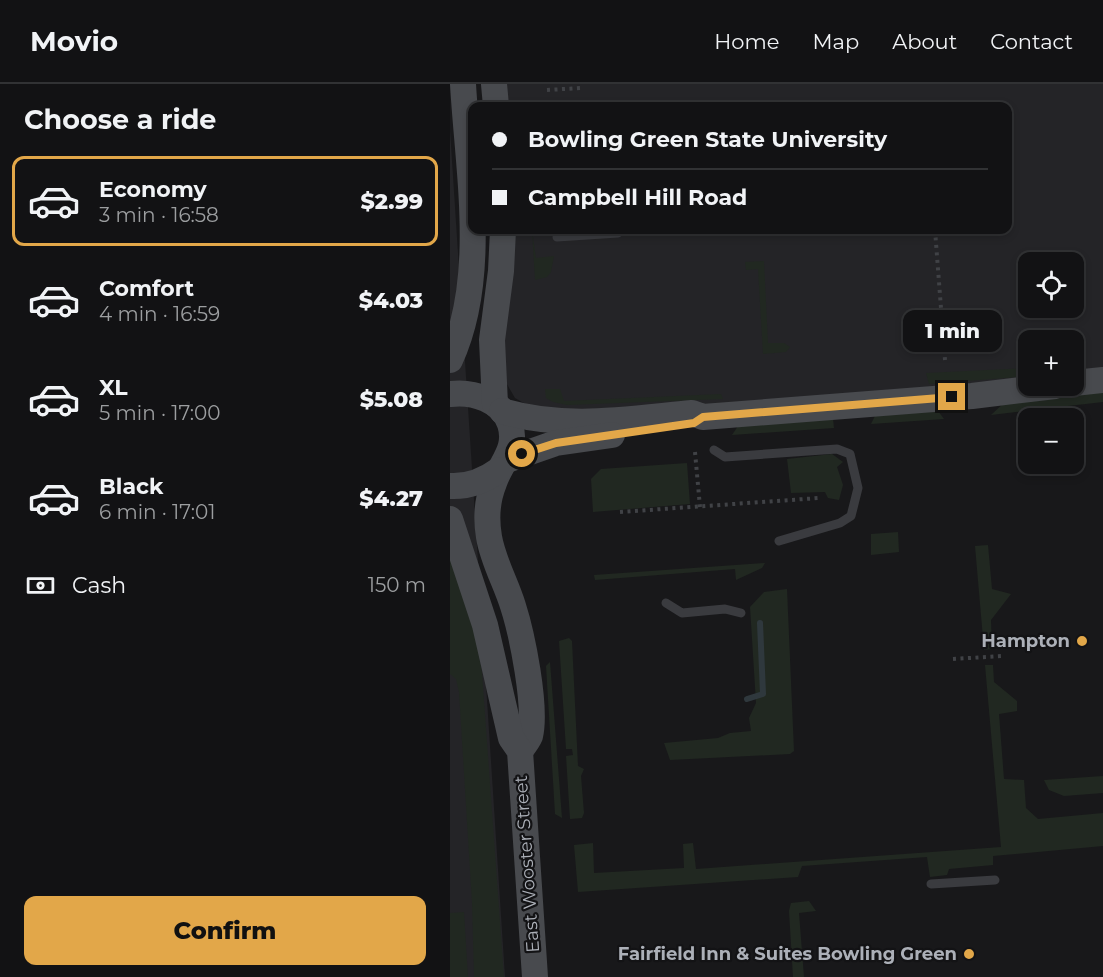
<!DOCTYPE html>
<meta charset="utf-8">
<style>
body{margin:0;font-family:Montserrat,sans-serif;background:#1f2022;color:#f1f3f6;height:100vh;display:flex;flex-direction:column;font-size:22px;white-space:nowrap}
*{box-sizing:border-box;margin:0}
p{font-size:20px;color:#9c9ea0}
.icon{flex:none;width:33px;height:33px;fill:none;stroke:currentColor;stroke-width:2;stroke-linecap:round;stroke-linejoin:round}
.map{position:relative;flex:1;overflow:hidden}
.sheet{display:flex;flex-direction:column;background:#121214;width:450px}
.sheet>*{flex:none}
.hud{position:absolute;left:18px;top:18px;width:544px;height:132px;border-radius:12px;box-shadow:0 3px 9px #0003,0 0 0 2px #313234;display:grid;align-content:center;height:132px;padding:0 24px;background:#121214}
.fabs{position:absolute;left:568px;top:168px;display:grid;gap:12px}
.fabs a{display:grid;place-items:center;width:66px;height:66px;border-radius:12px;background:#121214;box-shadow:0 3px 9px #0003,0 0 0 2px #313234;font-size:30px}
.end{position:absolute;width:27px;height:27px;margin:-14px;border:8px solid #e2a749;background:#111;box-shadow:0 0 0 3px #111}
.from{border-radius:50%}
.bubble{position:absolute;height:42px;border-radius:12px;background:#121214;box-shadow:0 3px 9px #0003,0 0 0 2px #313234;font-size:20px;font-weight:800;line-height:42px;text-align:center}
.hud b{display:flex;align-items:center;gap:21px;height:57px;font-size:22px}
.hud b+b{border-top:2px solid #313234}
.hud i{width:15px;height:15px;background:#f1f3f6}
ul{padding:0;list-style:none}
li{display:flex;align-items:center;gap:18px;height:90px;margin:0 12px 9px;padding:0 12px;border:3px solid transparent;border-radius:12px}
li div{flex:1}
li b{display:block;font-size:22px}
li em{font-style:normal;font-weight:800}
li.selected{border-color:#e2a749}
li>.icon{width:54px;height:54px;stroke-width:1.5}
h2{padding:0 24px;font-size:27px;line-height:72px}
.pay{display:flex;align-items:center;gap:15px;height:66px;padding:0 24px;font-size:22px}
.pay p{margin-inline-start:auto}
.action{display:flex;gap:12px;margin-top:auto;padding:12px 24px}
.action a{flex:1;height:69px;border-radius:12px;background:#e2a749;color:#111;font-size:24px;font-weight:800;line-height:69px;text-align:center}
header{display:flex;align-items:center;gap:36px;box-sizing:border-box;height:84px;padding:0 30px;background:#121214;border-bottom:2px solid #313234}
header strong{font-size:28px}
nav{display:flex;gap:33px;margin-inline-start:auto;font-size:21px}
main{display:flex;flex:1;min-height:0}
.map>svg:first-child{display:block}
.built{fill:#242427;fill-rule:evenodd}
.green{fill:#212821}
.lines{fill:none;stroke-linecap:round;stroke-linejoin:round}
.stream{stroke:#2f383d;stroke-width:6}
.path{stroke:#404246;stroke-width:4;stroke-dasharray:3 4.5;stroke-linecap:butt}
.lane{stroke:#3a3b3f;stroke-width:9}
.secondary{stroke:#484a4e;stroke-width:26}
.route{stroke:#e2a749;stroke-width:8}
.poi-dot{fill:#e2a749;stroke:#131315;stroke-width:2}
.labels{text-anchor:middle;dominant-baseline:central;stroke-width:4.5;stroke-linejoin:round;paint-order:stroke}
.poi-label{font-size:18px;font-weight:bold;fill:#acb0b8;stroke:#131315;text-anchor:end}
.street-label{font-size:18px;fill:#acb0b8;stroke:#131315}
</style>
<header>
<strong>Movio</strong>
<nav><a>Home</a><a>Map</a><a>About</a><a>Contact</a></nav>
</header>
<main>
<section class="sheet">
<h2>Choose a ride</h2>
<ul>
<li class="selected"><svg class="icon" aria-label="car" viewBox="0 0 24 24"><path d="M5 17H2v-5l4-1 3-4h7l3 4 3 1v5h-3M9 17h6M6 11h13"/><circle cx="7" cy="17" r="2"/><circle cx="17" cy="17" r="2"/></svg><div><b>Economy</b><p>3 min · 16:58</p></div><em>$2.99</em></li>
<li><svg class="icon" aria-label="car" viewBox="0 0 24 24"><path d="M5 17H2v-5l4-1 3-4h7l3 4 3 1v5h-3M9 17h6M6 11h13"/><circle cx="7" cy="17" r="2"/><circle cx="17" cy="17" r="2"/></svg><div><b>Comfort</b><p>4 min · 16:59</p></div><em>$4.03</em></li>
<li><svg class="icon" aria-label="car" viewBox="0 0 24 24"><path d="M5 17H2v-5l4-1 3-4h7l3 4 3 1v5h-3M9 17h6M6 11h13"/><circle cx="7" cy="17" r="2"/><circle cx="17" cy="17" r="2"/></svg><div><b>XL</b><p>5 min · 17:00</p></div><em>$5.08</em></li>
<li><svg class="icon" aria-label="car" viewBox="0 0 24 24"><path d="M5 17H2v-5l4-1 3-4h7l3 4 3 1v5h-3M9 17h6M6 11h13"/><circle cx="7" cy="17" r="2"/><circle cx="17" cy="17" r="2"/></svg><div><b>Black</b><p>6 min · 17:01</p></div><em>$4.27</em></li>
</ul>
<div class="pay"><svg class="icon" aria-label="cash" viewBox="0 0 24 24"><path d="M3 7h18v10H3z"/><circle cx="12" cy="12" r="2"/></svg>Cash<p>150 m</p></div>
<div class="action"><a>Confirm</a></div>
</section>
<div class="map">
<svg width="653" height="893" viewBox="0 0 653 893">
<rect width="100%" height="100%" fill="#18181a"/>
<!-- built -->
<g class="built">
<path d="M 45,0 L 653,0 L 653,296 L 624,299 L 624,256 L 579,256 L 579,302 L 260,333 L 84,325 L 65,314 L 54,295 L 56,146 L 558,146 L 558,22 L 47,22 ZM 579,178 L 624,178 L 624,224 L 579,224 Z"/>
<path d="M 0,46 L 55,893 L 0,893 Z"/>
</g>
<!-- green -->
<g class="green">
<path d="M 82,146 L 86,174 L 104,172 L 101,188 L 97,193 L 85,196 Z"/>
<path d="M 314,177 L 318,259 L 334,259 L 340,263 L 336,268 L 313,270 L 308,185 L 296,186 L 295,178 Z"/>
<path d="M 579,284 L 579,292 L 479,300 L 476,289 Z"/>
<path d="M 95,305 L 110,305 L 114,317 L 271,310 L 273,315 L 117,321 L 103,318 L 96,314 Z"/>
<path d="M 653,305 L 653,318 L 541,331 L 557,316 Z"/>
<path d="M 488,327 L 494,335 L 421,340 L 425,332 Z"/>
<path d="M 383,335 L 384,344 L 282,351 L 288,342 Z"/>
<path d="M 382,370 L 393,378 L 387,383 L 393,401 L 389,416 L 378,414 L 375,408 L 341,409 L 337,375 Z"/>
<path d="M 237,379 L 240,420 L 143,428 L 141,395 L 151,385 Z"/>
<path d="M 448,448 L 449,468 L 421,471 L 421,450 Z"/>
<path d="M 538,461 L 542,505 L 561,510 L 541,536 L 542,565 L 534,566 L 525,462 Z"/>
<path d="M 0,464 L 25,548 L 32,589 L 54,893 L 24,893 L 22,819 L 9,608 L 6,595 L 0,590 Z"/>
<path d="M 315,479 L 312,484 L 286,496 L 285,485 L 145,496 L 144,491 Z"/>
<path d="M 337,505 L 344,667 L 340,670 L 220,676 L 214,659 L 268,654 L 280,649 L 301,647 L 299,634 L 306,619 L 300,523 L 314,508 Z"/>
<path d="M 119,554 L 122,557 L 128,682 L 134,685 L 131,692 L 134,729 L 132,734 L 120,735 L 116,672 L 123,671 L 122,665 L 116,665 L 109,557 Z"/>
<path d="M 100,578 L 112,734 L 105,730 L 96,582 Z"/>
<path d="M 535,581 L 543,581 L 544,598 L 567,617 L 567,627 L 549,630 L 554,695 L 574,696 L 576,724 L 588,735 L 653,729 L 653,762 L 543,772 L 543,781 L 499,785 L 497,791 L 480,793 L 477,773 L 352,782 L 348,793 L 128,808 L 124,761 L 143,759 L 144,789 L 234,784 L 233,760 L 243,759 L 246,785 L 551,763 Z"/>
<path d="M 653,692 L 653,709 L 614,712 L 599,706 L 594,696 Z"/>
<path d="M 359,817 L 366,827 L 349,829 L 354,893 L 343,893 L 339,827 L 341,819 Z"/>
<path d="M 14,828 L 18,893 L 0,893 L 0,829 Z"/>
</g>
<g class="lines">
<!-- stream -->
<path class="stream" d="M 297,615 L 313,610 L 310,539"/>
<!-- path -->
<g class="path">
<path d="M 97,6 L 131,4"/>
<path d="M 481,22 L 507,21"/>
<path d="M 485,146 L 495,276"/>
<path d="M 245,368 L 250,423"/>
<path d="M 170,428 L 369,414"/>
<path d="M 503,575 L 552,572"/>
</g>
<!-- lane -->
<g class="lane">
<path d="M 107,153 L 168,149"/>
<path d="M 264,366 L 275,373 L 387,365 L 400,370 L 408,404 L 401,432 L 390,439 L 329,457"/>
<path d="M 216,519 L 232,529 L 275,525 L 291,529"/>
<path d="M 481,800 L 545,796"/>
</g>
<!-- secondary -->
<g class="secondary">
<path d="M 44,0 L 46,22"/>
<path d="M 0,276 C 38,194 18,88 13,0"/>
<path d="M 624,299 L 653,296"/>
<path d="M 0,310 C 23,307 52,316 60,340 C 68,365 51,378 44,399 C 37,416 36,435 39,453 C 43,477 56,499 63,522 C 72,550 87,623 80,652 C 78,657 73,663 70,667"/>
<path d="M 45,320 L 42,256 L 51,187 L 53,146"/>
<path d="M 52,327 C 116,346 177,335 242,329 L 253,333 L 522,312 L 605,302"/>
<path d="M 57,376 L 106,359 L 162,351"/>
<path d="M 0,402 C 19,403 34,397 49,386"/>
<path d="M 0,435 L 35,541 L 61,654 L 70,667 L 85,893"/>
</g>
</g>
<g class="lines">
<!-- route -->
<path class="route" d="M 72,370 L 106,359 L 244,339 L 253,333 L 502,313"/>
</g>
<!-- markers -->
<g class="poi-dot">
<circle cx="632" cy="557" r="6"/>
<circle cx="519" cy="870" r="6"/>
</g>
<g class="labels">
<!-- poi labels -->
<g class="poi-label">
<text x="620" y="557">Hampton</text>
<text x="507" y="870">Fairfield Inn &amp; Suites Bowling Green</text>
</g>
<!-- street labels -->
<g class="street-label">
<text transform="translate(77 780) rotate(-94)">East Wooster Street</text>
</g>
</g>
</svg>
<div class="fabs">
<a><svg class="icon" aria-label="locate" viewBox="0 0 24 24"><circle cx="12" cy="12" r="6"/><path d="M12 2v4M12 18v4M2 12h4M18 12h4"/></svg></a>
<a>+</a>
<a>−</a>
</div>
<i class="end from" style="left:72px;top:370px"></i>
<i class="end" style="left:502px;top:313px"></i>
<div class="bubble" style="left:453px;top:226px;width:99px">1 min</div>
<div class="hud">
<b><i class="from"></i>Bowling Green State University</b>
<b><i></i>Campbell Hill Road</b>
</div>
</div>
</main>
